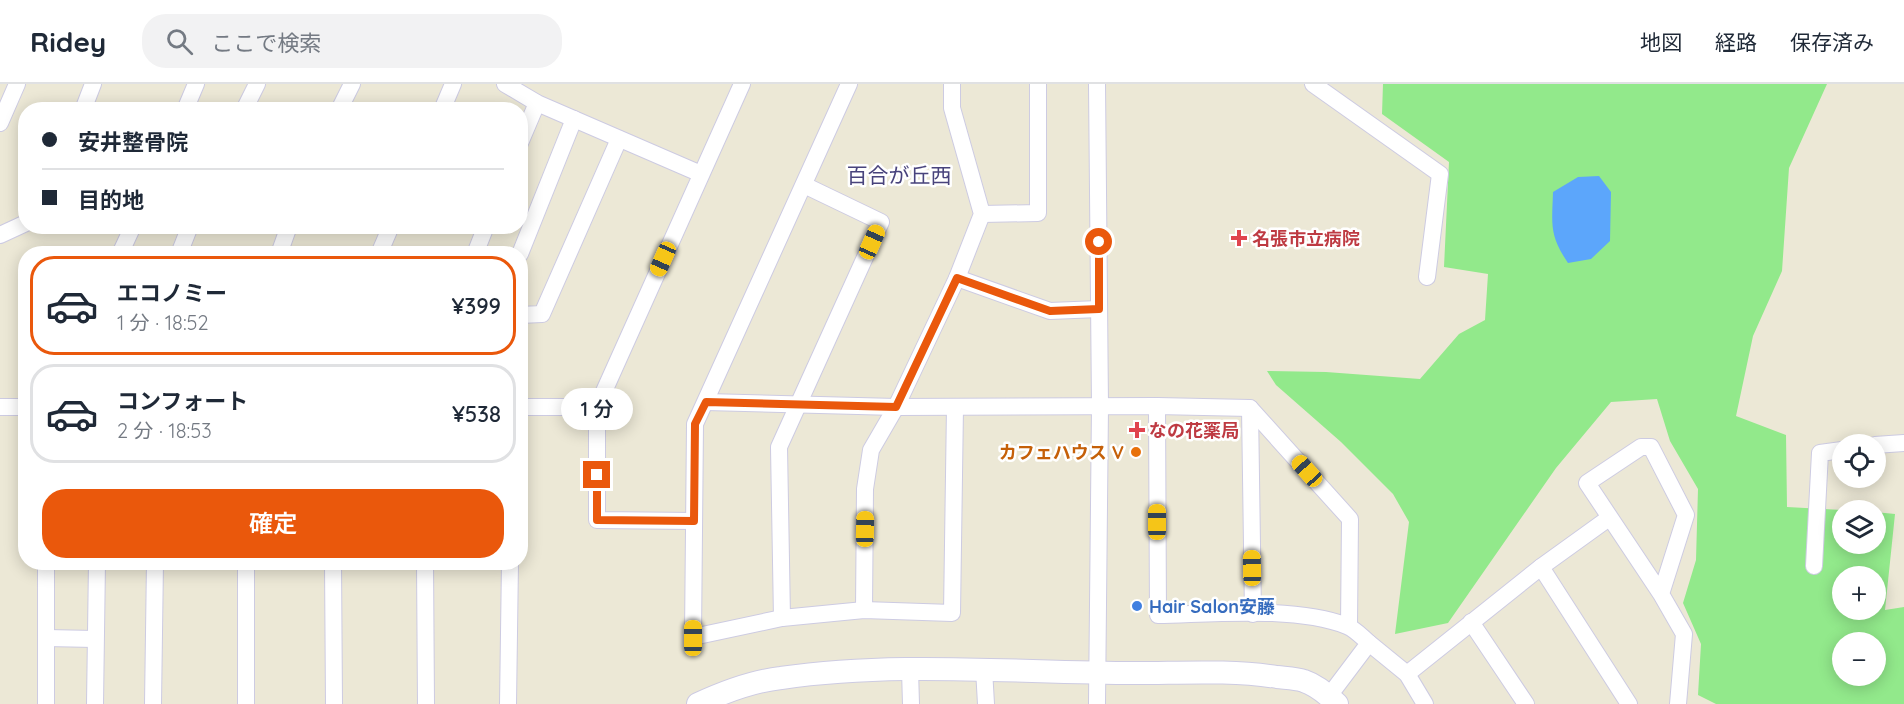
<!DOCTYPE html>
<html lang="ja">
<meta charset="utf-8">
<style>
body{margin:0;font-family:Quicksand,"Noto Sans JP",sans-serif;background:#f2f2f3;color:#1f2937;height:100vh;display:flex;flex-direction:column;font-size:22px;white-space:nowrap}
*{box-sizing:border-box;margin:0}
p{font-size:20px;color:#747a83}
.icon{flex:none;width:33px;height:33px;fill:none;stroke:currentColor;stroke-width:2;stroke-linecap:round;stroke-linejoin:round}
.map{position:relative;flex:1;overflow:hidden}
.drawer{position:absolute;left:18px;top:162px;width:510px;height:324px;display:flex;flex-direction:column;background:#fff;border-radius:24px;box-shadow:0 3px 15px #0003}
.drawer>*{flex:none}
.top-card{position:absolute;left:18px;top:18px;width:510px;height:132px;border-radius:24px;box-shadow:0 3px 15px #0003;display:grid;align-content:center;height:132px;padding:0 24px;background:#fff}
.buttons{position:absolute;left:1832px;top:350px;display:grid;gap:12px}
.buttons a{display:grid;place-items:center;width:54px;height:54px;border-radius:50%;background:#fff;box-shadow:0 3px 15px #0003;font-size:30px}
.end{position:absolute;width:27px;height:27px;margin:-14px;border:8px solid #ea580c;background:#fff;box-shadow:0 0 0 3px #fff}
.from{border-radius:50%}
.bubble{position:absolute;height:42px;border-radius:21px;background:#fff;box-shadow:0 3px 15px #0003;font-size:20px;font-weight:600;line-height:42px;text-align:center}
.car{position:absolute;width:18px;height:36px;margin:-18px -9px;border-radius:8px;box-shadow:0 0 4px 2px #0007;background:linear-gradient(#f5c518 24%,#345 0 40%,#f5c518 0 76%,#345 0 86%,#f5c518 0)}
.top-card b{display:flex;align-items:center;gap:21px;height:57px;font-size:22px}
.top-card b+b{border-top:2px solid #e0e1e3}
.top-card i{width:15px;height:15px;background:#1f2937}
ul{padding:10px 0 0;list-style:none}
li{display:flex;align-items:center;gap:18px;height:99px;margin:0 12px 9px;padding:0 12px;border:3px solid #e0e1e3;border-radius:24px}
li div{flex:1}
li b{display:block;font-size:22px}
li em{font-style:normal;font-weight:600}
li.current{border-color:#ea580c}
li>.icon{width:54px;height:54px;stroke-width:1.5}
.action{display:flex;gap:12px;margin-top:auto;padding:12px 24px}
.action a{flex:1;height:69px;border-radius:24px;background:#ea580c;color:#fff;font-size:24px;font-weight:600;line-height:69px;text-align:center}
header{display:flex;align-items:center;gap:36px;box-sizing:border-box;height:84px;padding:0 30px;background:#fff;border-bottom:2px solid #e0e1e3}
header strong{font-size:28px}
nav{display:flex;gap:33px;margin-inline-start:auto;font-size:21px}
.search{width:420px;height:54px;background:#f2f2f3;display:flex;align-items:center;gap:15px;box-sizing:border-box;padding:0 21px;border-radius:24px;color:#747a83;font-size:22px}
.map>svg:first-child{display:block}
.green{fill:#92e98b;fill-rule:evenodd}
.water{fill:#5ca6fb}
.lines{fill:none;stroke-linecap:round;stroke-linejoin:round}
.street-casing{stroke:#cdcbe2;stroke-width:18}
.secondary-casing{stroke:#cdcbe2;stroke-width:24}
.street{stroke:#fff;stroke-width:16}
.secondary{stroke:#fff;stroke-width:22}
.route{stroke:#ea580c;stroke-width:8}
.health-dot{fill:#e0444e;stroke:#fff;stroke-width:2}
.food-dot{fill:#e8710a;stroke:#fff;stroke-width:2}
.shop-dot{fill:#3f7fe0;stroke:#fff;stroke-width:2}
.labels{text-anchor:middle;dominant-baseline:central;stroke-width:5;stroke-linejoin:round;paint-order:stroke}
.health-label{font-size:18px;font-weight:bold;fill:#be3a42;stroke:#fff;text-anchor:start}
.food-label{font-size:18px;font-weight:bold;fill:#c56008;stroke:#fff;text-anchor:end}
.shop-label{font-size:18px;font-weight:bold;fill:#366cbe;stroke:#fff;text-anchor:start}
.quarter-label{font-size:21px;fill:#48437c;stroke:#fff}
</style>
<header>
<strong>Ridey</strong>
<div class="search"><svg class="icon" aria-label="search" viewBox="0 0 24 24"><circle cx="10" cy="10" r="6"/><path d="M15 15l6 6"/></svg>ここで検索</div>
<nav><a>地図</a><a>経路</a><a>保存済み</a></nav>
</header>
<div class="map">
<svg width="1904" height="620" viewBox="0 0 1904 620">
<rect width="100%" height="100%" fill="#ece8d6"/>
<!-- green -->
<path class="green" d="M 1383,0 L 1827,0 L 1789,84 L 1782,187 L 1753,252 L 1736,332 L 1786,351 L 1787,423 L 1842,426 L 1842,459 L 1875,459 L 1875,428 L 1895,430 L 1885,526 L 1904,523 L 1904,620 L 1716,620 L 1698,611 L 1701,560 L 1683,519 L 1696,476 L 1698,405 L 1670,357 L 1657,315 L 1611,318 L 1556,384 L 1448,539 L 1395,550 L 1409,438 L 1393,410 L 1341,358 L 1276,301 L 1267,287 L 1326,288 L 1420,295 L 1459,250 L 1485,236 L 1488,190 L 1444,183 L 1449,78 L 1382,30 ZM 1842,492 L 1875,492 L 1875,525 L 1842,525 ZM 1842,558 L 1875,558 L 1875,591 L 1842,591 Z"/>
<!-- water -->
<path class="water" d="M 1599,92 L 1611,108 L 1610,157 L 1591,175 L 1568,179 C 1549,151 1552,141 1553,108 L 1578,93 Z"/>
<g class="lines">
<defs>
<g id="street">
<path d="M 505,0 L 537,19 L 701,90"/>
<path d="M 849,0 L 695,340 L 693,553 L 782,534 L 864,526 L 952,529 L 955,323"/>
<path d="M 1313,0 L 1440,90 L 1427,193"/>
<path d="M 83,26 L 93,0"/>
<path d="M 185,26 L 196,0"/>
<path d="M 244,26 L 257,0"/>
<path d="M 339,26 L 352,0"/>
<path d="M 442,26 L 453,0"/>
<path d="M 0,39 L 17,0"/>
<path d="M 520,59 L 537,19"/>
<path d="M 982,130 L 1038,129 L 1038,0"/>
<path d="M 0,151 L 26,139"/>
<path d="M 120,170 L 133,142"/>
<path d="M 179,170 L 190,142"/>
<path d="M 279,170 L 289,142"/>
<path d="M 379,170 L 391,142"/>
<path d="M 475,170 L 486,142"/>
<path d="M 520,170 L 574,35"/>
<path d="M 957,194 L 1050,227 L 1099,225"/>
<path d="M 520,231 L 542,230 L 619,55"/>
<path d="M 706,318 L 896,323 L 1157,322 L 1250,324 L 1350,435 L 1349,542"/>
<path d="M 1157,322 L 1158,531 C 1213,530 1296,522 1347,542 C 1355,545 1362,553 1369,559 L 1329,612"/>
<path d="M 0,323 L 26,323"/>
<path d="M 520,323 L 597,323"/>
<path d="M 1250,324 L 1253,530"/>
<path d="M 1875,361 L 1904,359"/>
<path d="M 694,437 L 597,436 L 597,323 L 742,0"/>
<path d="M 46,478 L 46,620"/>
<path d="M 333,478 L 334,620"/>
<path d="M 425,478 L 426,620"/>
<path d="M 1814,482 L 1820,369 L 1842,366"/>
<path d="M 1541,483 L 1629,620"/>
<path d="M 1661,510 L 1686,431 L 1651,363 L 1641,363 L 1587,399 L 1661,510 L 1684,550 L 1678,620"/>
<path d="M 864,526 L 865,405 L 871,366 L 896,323 L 957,194 L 982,130 L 952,24 L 952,0"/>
<path d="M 782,534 L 779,363 L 881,138 L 804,101"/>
<path d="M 1471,538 L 1526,620"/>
<path d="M 46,554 L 95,555"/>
<path d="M 1369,559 L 1407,590 L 1425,620"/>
<path d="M 984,585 L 986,620"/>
<path d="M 910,586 L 911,620"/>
<path d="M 1407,590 L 1541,483 L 1609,434"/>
<path d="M 95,620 L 97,478"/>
<path d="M 153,620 L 155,478"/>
<path d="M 246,620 L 246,478"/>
<path d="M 508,620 L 510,478"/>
<path d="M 1097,620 L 1100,322 L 1097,0"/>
</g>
<path id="secondary" d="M 698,620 C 724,608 753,597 781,594 C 898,577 1018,589 1136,589 C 1182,589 1231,586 1277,593 C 1285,594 1296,594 1304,597 C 1316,601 1328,611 1337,620"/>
</defs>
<!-- street casing -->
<use href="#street" class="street-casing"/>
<!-- secondary casing -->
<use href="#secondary" class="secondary-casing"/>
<!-- street -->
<use href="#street" class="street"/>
<!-- secondary -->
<use href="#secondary" class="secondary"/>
</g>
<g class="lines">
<!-- route -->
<path class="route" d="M 597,391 L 597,436 L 694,437 L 695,340 L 706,318 L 896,323 L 957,194 L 1050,227 L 1099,225 L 1099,158"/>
</g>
<!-- markers -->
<g class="health-dot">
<path d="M1236 145h6v6h6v6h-6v6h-6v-6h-6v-6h6z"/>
<path d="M1134 337h6v6h6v6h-6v6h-6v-6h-6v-6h6z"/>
</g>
<circle class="food-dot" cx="1136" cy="368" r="6"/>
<circle class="shop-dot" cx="1137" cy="522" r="6"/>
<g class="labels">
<!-- health labels -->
<g class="health-label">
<text x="1252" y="154">名張市立病院</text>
<text x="1149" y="346">なの花薬局</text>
</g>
<!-- food labels -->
<g class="food-label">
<text x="1124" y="368">カフェハウス V</text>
</g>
<!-- shop labels -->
<g class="shop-label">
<text x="1149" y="522">Hair Salon安藤</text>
</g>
<!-- quarter labels -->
<g class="quarter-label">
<text x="899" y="91">百合が丘西</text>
</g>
</g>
</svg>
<div class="buttons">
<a><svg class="icon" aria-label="locate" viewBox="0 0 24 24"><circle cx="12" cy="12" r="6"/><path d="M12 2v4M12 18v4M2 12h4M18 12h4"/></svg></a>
<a><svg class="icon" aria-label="layers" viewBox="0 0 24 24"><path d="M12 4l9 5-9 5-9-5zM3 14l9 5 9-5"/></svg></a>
<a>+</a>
<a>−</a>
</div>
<i class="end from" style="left:1099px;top:158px"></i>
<i class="end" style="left:597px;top:391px"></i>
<div class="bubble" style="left:561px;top:304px;width:72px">1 分</div>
<i class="car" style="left:872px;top:158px;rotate:24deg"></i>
<i class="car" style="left:663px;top:175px;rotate:204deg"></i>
<i class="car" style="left:1307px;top:387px;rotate:318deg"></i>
<i class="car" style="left:1157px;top:438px;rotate:0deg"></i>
<i class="car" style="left:865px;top:445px;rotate:1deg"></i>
<i class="car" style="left:1252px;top:484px;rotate:359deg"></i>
<i class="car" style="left:693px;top:554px;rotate:0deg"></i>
<div class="top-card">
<b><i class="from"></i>安井整骨院</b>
<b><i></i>目的地</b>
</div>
<section class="drawer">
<ul>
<li class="current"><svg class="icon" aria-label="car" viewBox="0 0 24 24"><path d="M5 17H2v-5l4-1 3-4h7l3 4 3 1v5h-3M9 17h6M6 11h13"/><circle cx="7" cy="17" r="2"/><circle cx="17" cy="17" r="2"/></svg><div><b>エコノミー</b><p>1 分 · 18:52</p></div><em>¥399</em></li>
<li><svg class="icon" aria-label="car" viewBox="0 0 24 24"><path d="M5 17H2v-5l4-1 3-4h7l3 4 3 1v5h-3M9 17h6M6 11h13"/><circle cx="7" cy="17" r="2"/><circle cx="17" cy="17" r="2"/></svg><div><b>コンフォート</b><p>2 分 · 18:53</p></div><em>¥538</em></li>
</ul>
<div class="action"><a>確定</a></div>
</section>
</div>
